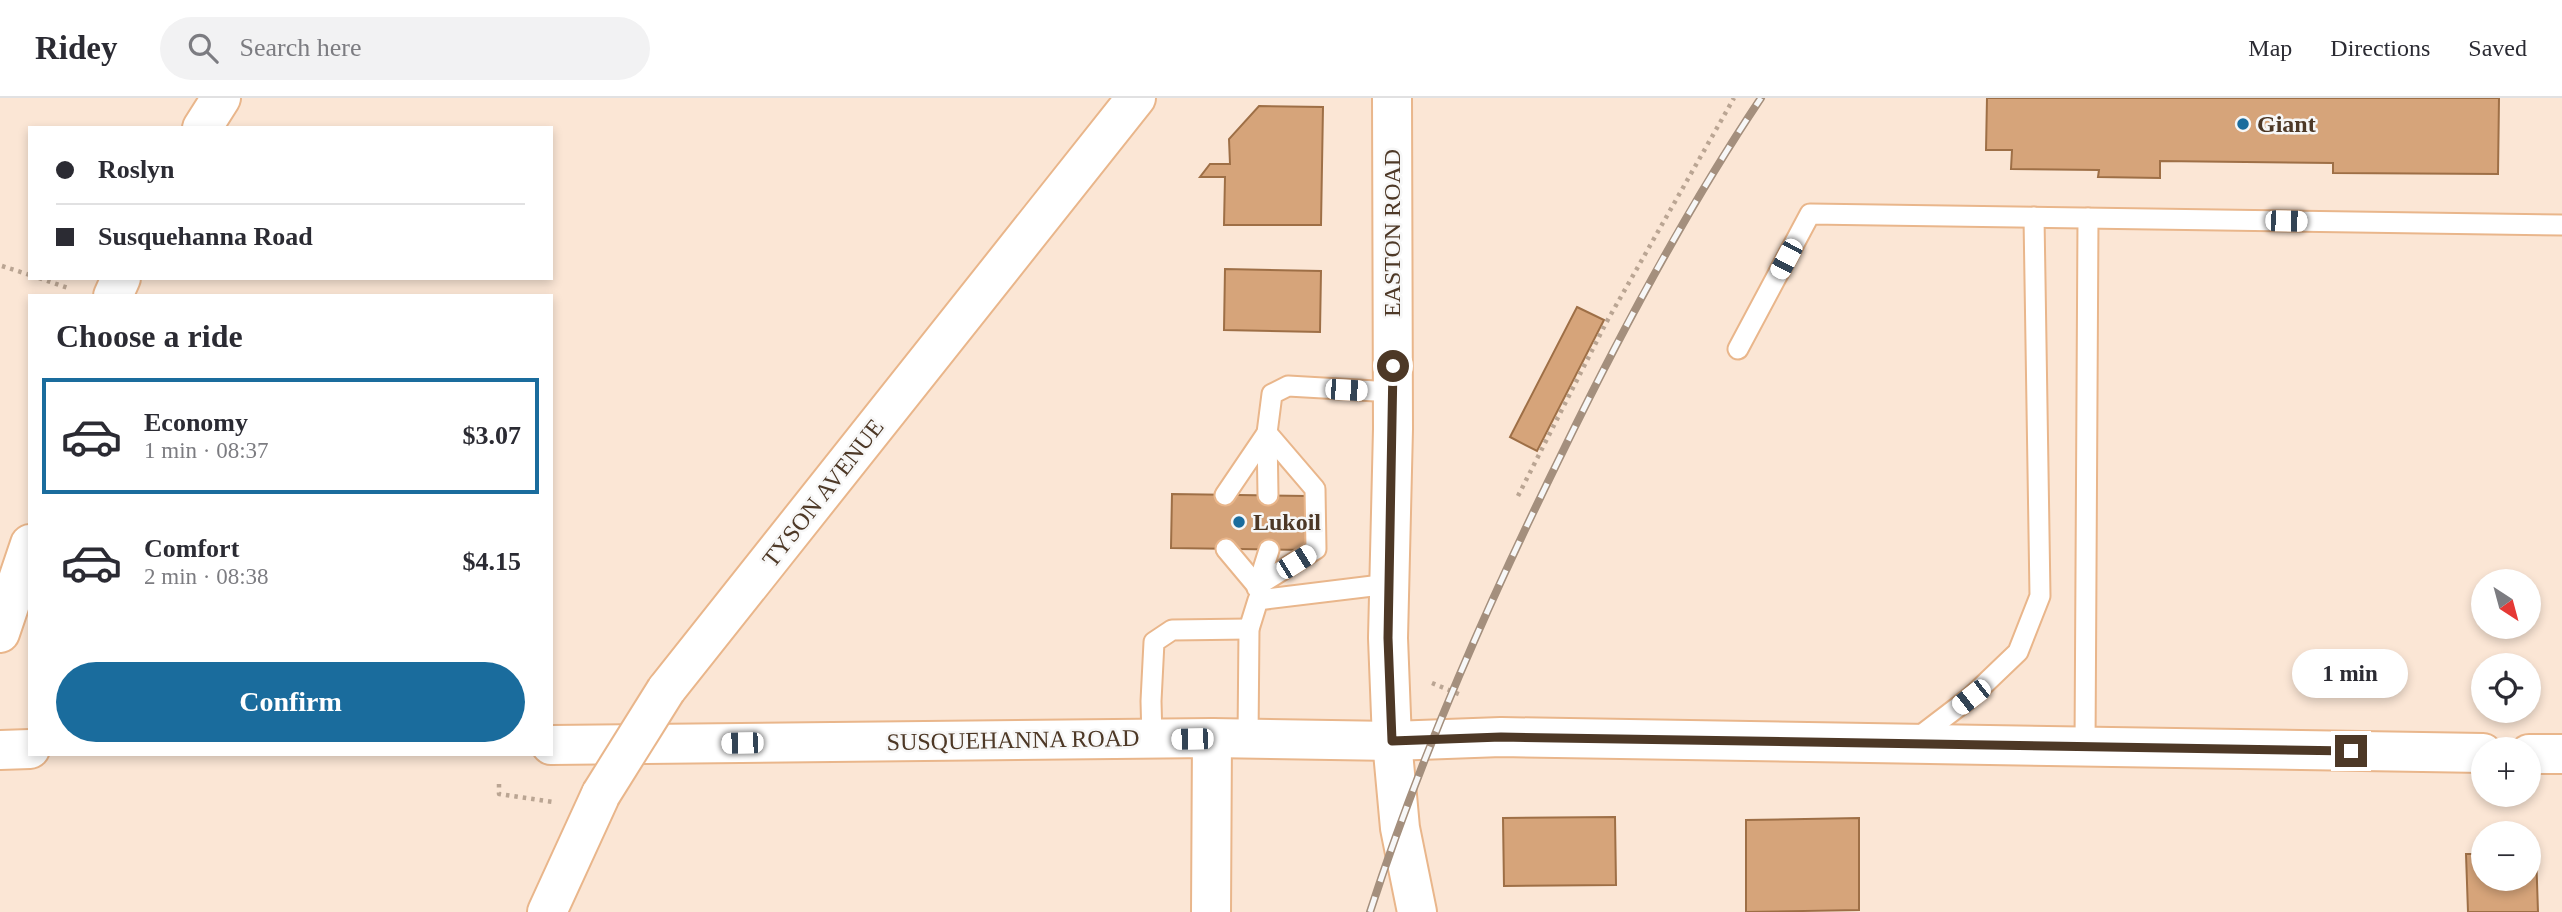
<!DOCTYPE html>
<meta charset="utf-8">
<style>
body{margin:0;font-family:Georgia,serif;background:#f2f2f3;color:#2b2b33;height:100vh;display:flex;flex-direction:column;font-size:26px;white-space:nowrap}
*{box-sizing:border-box;margin:0}
p{font-size:23px;color:#7c7c81}
.icon{flex:none;width:38px;height:38px;fill:none;stroke:currentColor;stroke-width:2;stroke-linecap:round;stroke-linejoin:round}
.map{position:relative;flex:1;overflow:hidden}
.details{position:absolute;left:28px;top:196px;width:525px;height:462px;display:flex;flex-direction:column;background:#fff;border-radius:0px;box-shadow:0 4px 10px #0003}
.details>*{flex:none}
.top-card{position:absolute;left:28px;top:28px;width:525px;height:154px;border-radius:0px;box-shadow:0 4px 10px #0003;display:grid;align-content:center;height:154px;padding:0 28px;background:#fff}
.needle{width:46px;rotate:144deg}
.fabs{position:absolute;left:2471px;top:471px;display:grid;gap:14px}
.fabs a{display:grid;place-items:center;width:70px;height:70px;border-radius:50%;background:#fff;box-shadow:0 4px 10px #0003;font-size:35px}
.end{position:absolute;width:32px;height:32px;margin:-16px;border:9px solid #4d3826;background:#fff;box-shadow:0 0 0 4px #fff}
.from{border-radius:50%}
.bubble{position:absolute;height:49px;border-radius:24px;background:#fff;box-shadow:0 4px 10px #0003;font-size:23px;font-weight:600;line-height:49px;text-align:center}
.car{position:absolute;width:21px;height:42px;margin:-21px -10px;border-radius:9px;box-shadow:0 0 5px 2px #0007;background:linear-gradient(#fff 24%,#345 0 40%,#fff 0 76%,#345 0 86%,#fff 0)}
.top-card b{display:flex;align-items:center;gap:24px;height:66px;font-size:26px}
.top-card b+b{border-top:2px solid #e1e1e2}
.top-card i{width:18px;height:18px;background:#2b2b33}
ul{padding:0;list-style:none}
li{display:flex;align-items:center;gap:21px;height:116px;margin:0 14px 10px;padding:0 14px;border:4px solid transparent;border-radius:0px}
li div{flex:1}
li b{display:block;font-size:26px}
li em{font-style:normal;font-weight:600}
li.selected{border-color:#1a6c9d}
li>.icon{width:63px;height:63px;stroke-width:1.5}
h2{padding:0 28px;font-size:32px;line-height:84px}
.button{display:flex;gap:14px;margin-top:auto;padding:14px 28px}
.button a{flex:1;height:80px;border-radius:42px;background:#1a6c9d;color:#fff;font-size:28px;font-weight:600;line-height:80px;text-align:center}
header{display:flex;align-items:center;gap:42px;box-sizing:border-box;height:98px;padding:0 35px;background:#fff;border-bottom:2px solid #e1e1e2}
header strong{font-size:33px}
nav{display:flex;gap:38px;margin-inline-start:auto;font-size:24px}
.search{width:490px;height:63px;background:#f2f2f3;display:flex;align-items:center;gap:18px;box-sizing:border-box;padding:0 24px;border-radius:38px;color:#7c7c81;font-size:26px}
.map>svg:first-child{display:block}
.building{fill:#d6a47a;stroke:#9e6f46;stroke-width:2}
.lines{fill:none;stroke-linecap:round;stroke-linejoin:round}
.service-casing{stroke:#e9b68b;stroke-width:23}
.minor-casing{stroke:#e9b68b;stroke-width:42}
.tertiary-casing{stroke:#e9b68b;stroke-width:42}
.secondary-casing{stroke:#e9b68b;stroke-width:42}
.path{stroke:#baa593;stroke-width:4.5;stroke-dasharray:3.5 5;stroke-linecap:butt}
.service{stroke:#fff;stroke-width:19}
.minor{stroke:#fff;stroke-width:38}
.tertiary{stroke:#fff;stroke-width:38}
.secondary{stroke:#fff;stroke-width:38}
.rail-casing{stroke:#a48f7d;stroke-width:8}
.rail{stroke:#f7f7f7;stroke-width:5;stroke-dasharray:16;stroke-linecap:butt}
.minor-bridge-casing{stroke:#e9b68b;stroke-width:42;stroke-linecap:butt}
.minor-bridge{stroke:#fff;stroke-width:38}
.route{stroke:#4d3826;stroke-width:9}
.poi-dot{fill:#1a6c9d;stroke:#f7f7f7;stroke-width:2.5}
.labels{text-anchor:middle;dominant-baseline:central;stroke-width:5;stroke-linejoin:round;paint-order:stroke}
.poi-label{font-size:24px;font-weight:bold;fill:#4d3826;stroke:#f7f7f7;text-anchor:start}
.street-label{font-size:24px;fill:#4d3826;stroke:#f7f7f7}
</style>
<header>
<strong>Ridey</strong>
<div class="search"><svg class="icon" aria-label="search" viewBox="0 0 24 24"><circle cx="10" cy="10" r="6"/><path d="M15 15l6 6"/></svg>Search here</div>
<nav><a>Map</a><a>Directions</a><a>Saved</a></nav>
</header>
<div class="map">
<svg width="2562" height="814" viewBox="0 0 2562 814">
<rect width="100%" height="100%" fill="#fbe6d5"/>
<!-- building -->
<g class="building">
<path d="M 1987,0 L 2499,0 L 2498,76 L 2333,75 L 2333,65 L 2160,63 L 2160,80 L 2098,79 L 2099,72 L 2011,71 L 2012,52 L 1986,52 Z"/>
<path d="M 1259,8 L 1323,9 L 1321,127 L 1224,127 L 1225,79 L 1200,79 L 1210,66 L 1230,66 L 1229,41 Z"/>
<path d="M 1225,171 L 1321,173 L 1320,234 L 1224,232 Z"/>
<path d="M 1577,209 L 1604,222 L 1537,353 L 1510,339 Z"/>
<path d="M 1172,396 L 1306,398 L 1306,452 L 1171,450 Z"/>
<path d="M 1615,719 L 1616,787 L 1504,788 L 1503,720 Z"/>
<path d="M 1859,720 L 1859,812 L 1746,814 L 1746,722 Z"/>
<path d="M 2529,754 L 2536,754 L 2538,814 L 2468,814 L 2466,756 L 2483,756 L 2483,780 L 2529,780 Z"/>
</g>
<g class="lines">
<defs>
<g id="service">
<path d="M 1738,251 L 1810,116 L 2562,127"/>
<path d="M 1225,397 L 1267,335 L 1315,391 L 1316,451 L 1257,488 L 1226,451"/>
<path d="M 1268,397 L 1267,335 L 1272,296 L 1288,288 L 1393,294"/>
<path d="M 1257,490 L 1269,452"/>
<path d="M 1152,641 L 1151,603 L 1154,544 L 1172,532 L 1249,531"/>
<path d="M 1248,641 L 1249,531 L 1258,502 L 1389,486"/>
<path d="M 1916,641 L 1971,599 L 2018,554 L 2040,498 L 2034,119"/>
<path d="M 2085,649 L 2088,120"/>
</g>
<g id="minor">
<path d="M 666,592 L 1136,0"/>
<path d="M 547,814 L 601,696"/>
<path d="M 1211,814 L 1212,640"/>
</g>
<g id="tertiary">
<path d="M 202,30 L 221,0"/>
<path d="M 113,198 L 121,180"/>
<path d="M 0,535 L 30,446"/>
</g>
<g id="secondary">
<path d="M 1392,0 L 1393,331 L 1388,540 L 1392,643 L 1400,730 L 1417,814"/>
<path d="M 551,647 L 1212,640 L 1392,643 L 1501,639 L 2483,655"/>
<path d="M 0,652 L 30,651"/>
<path d="M 2529,656 L 2562,656"/>
</g>
</defs>
<!-- service casing -->
<use href="#service" class="service-casing"/>
<!-- minor casing -->
<use href="#minor" class="minor-casing"/>
<!-- tertiary casing -->
<use href="#tertiary" class="tertiary-casing"/>
<!-- secondary casing -->
<use href="#secondary" class="secondary-casing"/>
<!-- path -->
<g class="path">
<path d="M 2,168 L 30,177"/>
<path d="M 39,180 L 68,190"/>
<path d="M 1518,398 L 1606,225 L 1734,0"/>
<path d="M 1432,585 L 1461,597"/>
<path d="M 499,686 L 499,696 L 553,704"/>
</g>
<!-- service -->
<use href="#service" class="service"/>
<!-- minor -->
<use href="#minor" class="minor"/>
<!-- tertiary -->
<use href="#tertiary" class="tertiary"/>
<!-- secondary -->
<use href="#secondary" class="secondary"/>
<defs>
<path id="rail" d="M 1370,814 C 1422,654 1490,501 1564,351 C 1623,230 1686,112 1761,0"/>
</defs>
<!-- rail casing -->
<use href="#rail" class="rail-casing"/>
<!-- rail -->
<use href="#rail" class="rail"/>
<defs>
<path id="minor-bridge" d="M 601,696 L 666,592"/>
</defs>
<!-- minor-bridge casing -->
<use href="#minor-bridge" class="minor-bridge-casing"/>
<!-- minor-bridge -->
<use href="#minor-bridge" class="minor-bridge"/>
</g>
<g class="lines">
<!-- route -->
<path class="route" d="M 1393,268 L 1388,540 L 1392,643 L 1501,639 L 2351,653"/>
</g>
<!-- markers -->
<g class="poi-dot">
<circle cx="2243" cy="26" r="7"/>
<circle cx="1239" cy="424" r="7"/>
</g>
<g class="labels">
<!-- poi labels -->
<g class="poi-label">
<text x="2257" y="26">Giant</text>
<text x="1253" y="424">Lukoil</text>
</g>
<!-- street labels -->
<g class="street-label">
<text transform="translate(1392 135) rotate(-90)">EASTON ROAD</text>
<text transform="translate(823 395) rotate(-52)">TYSON AVENUE</text>
<text transform="translate(1013 642) rotate(-1)">SUSQUEHANNA ROAD</text>
</g>
</g>
</svg>
<div class="fabs">
<a><svg class="needle" viewBox="-14 -14 28 28"><path d="M0-13l5 13h-10z" fill="#e53935"/><path d="M0 13l5-13h-10z" fill="#7c7c81"/></svg></a>
<a><svg class="icon" aria-label="locate" viewBox="0 0 24 24"><circle cx="12" cy="12" r="6"/><path d="M12 2v4M12 18v4M2 12h4M18 12h4"/></svg></a>
<a>+</a>
<a>−</a>
</div>
<i class="end from" style="left:1393px;top:268px"></i>
<i class="end" style="left:2351px;top:653px"></i>
<div class="bubble" style="left:2292px;top:551px;width:116px">1 min</div>
<i class="car" style="left:2286px;top:123px;rotate:91deg"></i>
<i class="car" style="left:1786px;top:161px;rotate:208deg"></i>
<i class="car" style="left:1346px;top:292px;rotate:93deg"></i>
<i class="car" style="left:1296px;top:464px;rotate:58deg"></i>
<i class="car" style="left:1971px;top:599px;rotate:232deg"></i>
<i class="car" style="left:1192px;top:641px;rotate:269deg"></i>
<i class="car" style="left:742px;top:645px;rotate:269deg"></i>
<div class="top-card">
<b><i class="from"></i>Roslyn</b>
<b><i></i>Susquehanna Road</b>
</div>
<section class="details">
<h2>Choose a ride</h2>
<ul>
<li class="selected"><svg class="icon" aria-label="car" viewBox="0 0 24 24"><path d="M5 17H2v-5l4-1 3-4h7l3 4 3 1v5h-3M9 17h6M6 11h13"/><circle cx="7" cy="17" r="2"/><circle cx="17" cy="17" r="2"/></svg><div><b>Economy</b><p>1 min · 08:37</p></div><em>$3.07</em></li>
<li><svg class="icon" aria-label="car" viewBox="0 0 24 24"><path d="M5 17H2v-5l4-1 3-4h7l3 4 3 1v5h-3M9 17h6M6 11h13"/><circle cx="7" cy="17" r="2"/><circle cx="17" cy="17" r="2"/></svg><div><b>Comfort</b><p>2 min · 08:38</p></div><em>$4.15</em></li>
</ul>
<div class="button"><a>Confirm</a></div>
</section>
</div>
